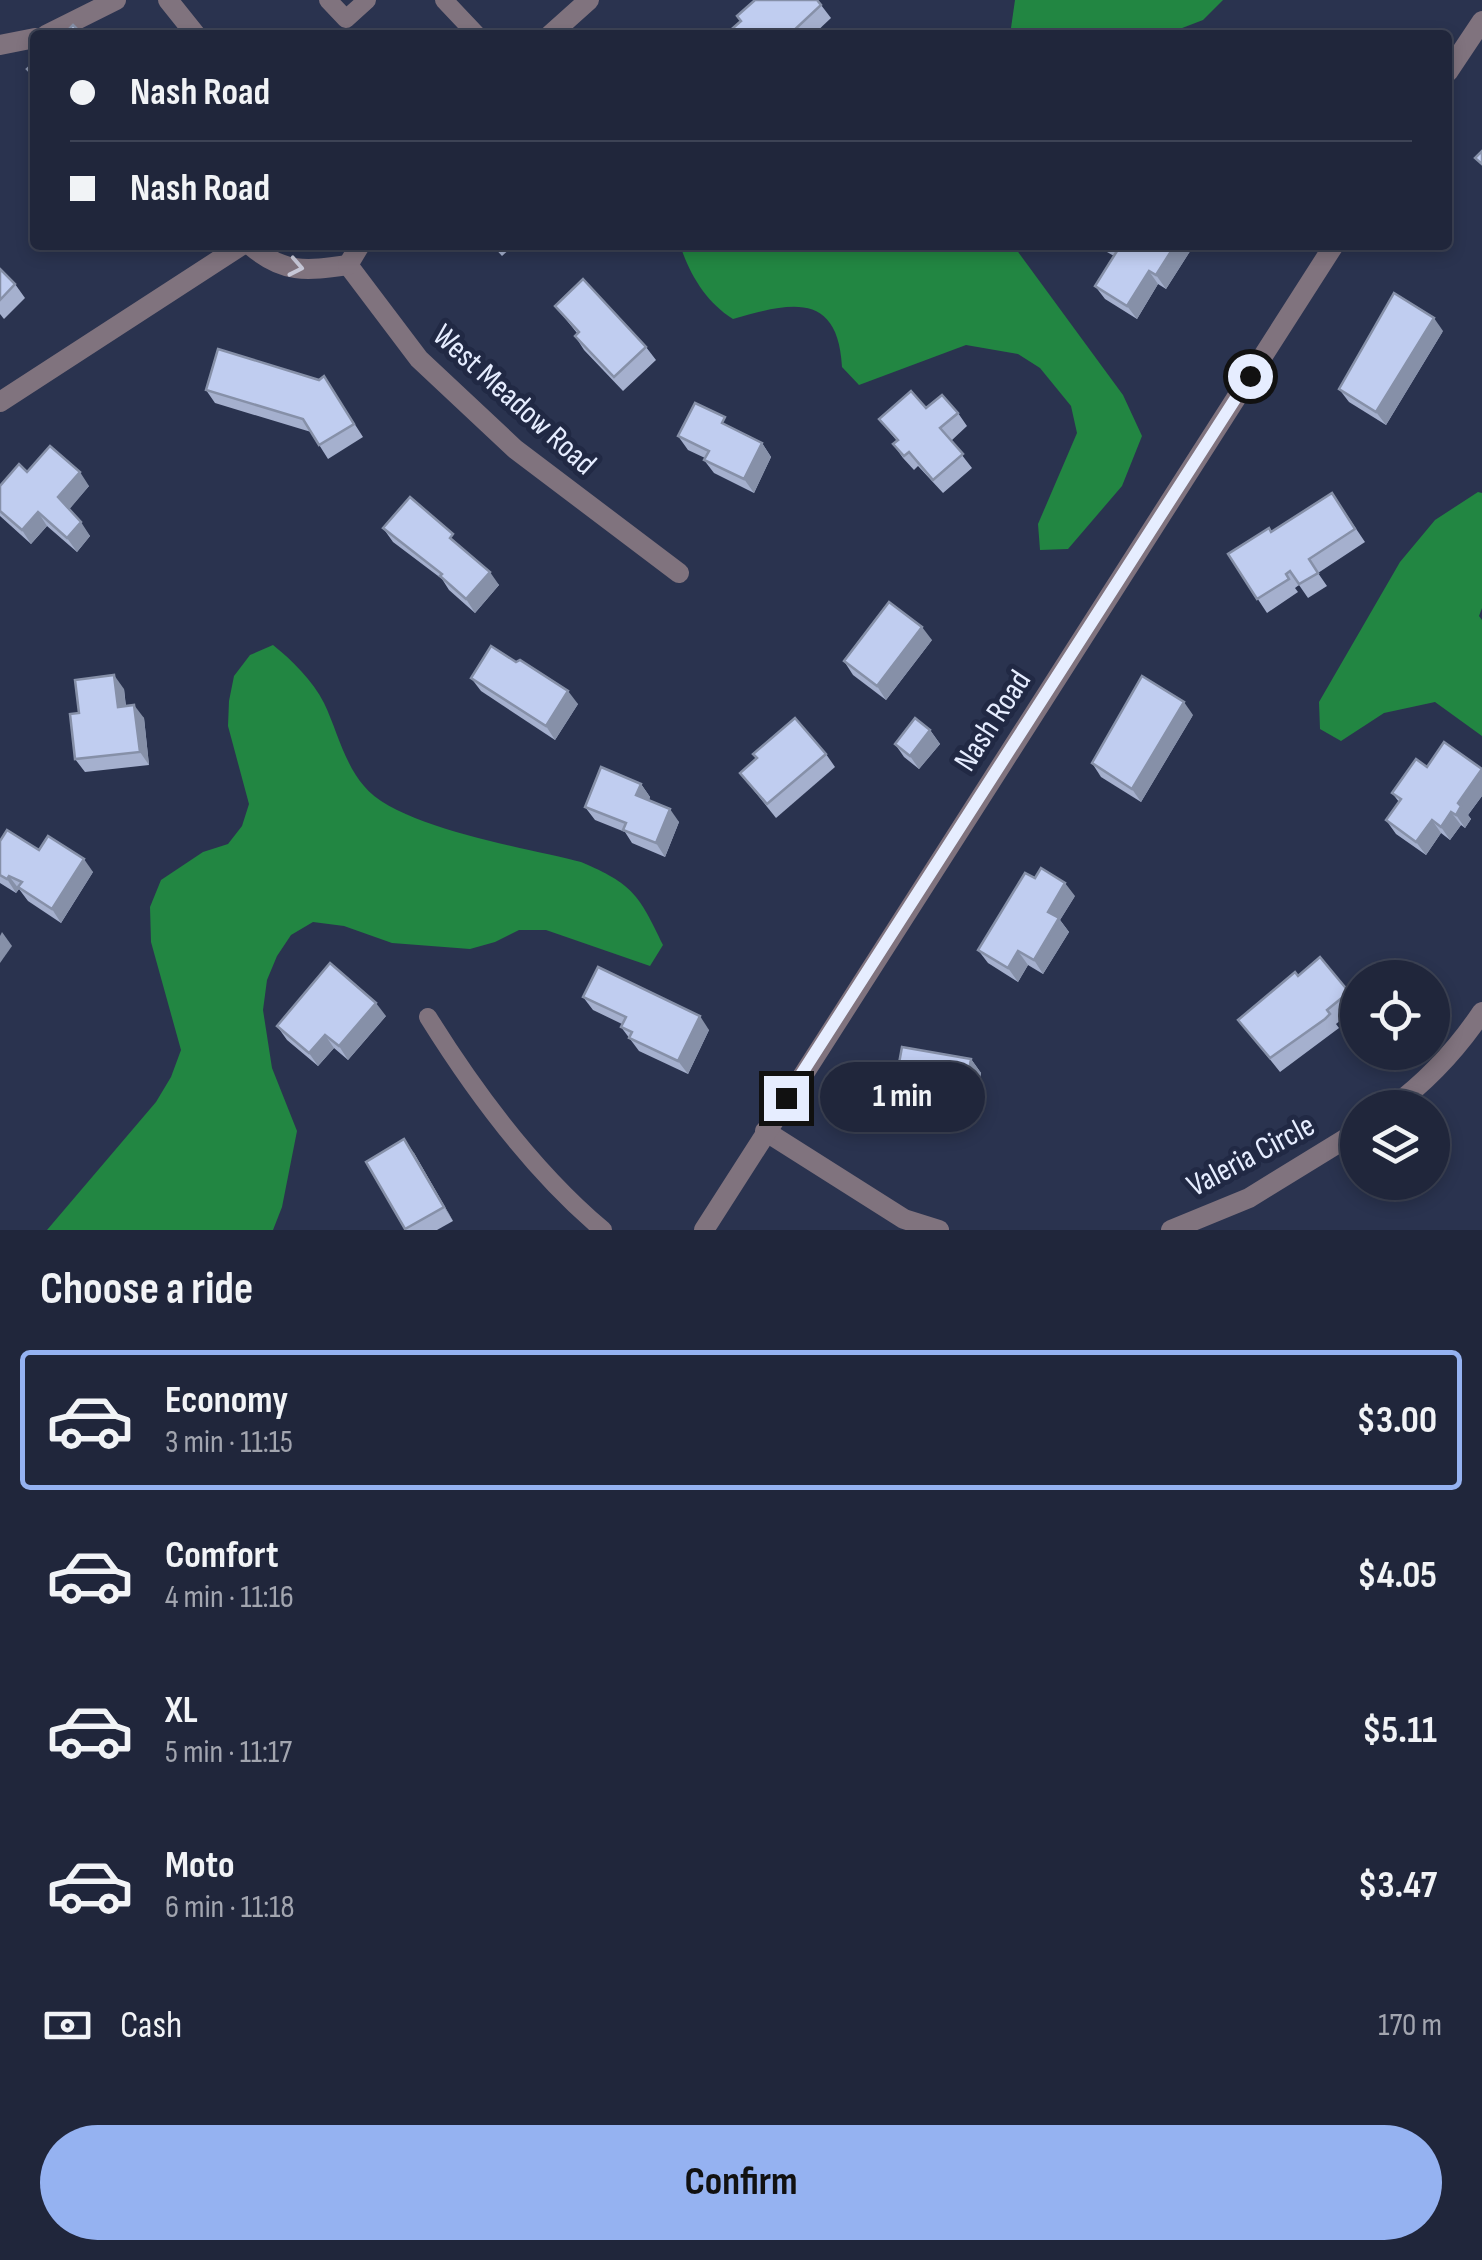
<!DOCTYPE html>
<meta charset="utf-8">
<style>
body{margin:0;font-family:"Sofia Sans Condensed",sans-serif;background:#2d3246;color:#f1f3f6;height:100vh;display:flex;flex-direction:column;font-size:38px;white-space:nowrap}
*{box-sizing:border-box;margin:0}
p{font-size:32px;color:#a2a5af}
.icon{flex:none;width:55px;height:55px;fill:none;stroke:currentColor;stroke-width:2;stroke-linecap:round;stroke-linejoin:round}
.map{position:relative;height:1230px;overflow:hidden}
.sheet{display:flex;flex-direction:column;background:#20263b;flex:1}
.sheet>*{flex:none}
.hud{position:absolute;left:30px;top:30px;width:1422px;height:220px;border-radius:10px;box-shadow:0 5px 15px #0003,0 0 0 2px #3d4355;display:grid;align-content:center;height:220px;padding:0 40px;background:#20263b}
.buttons{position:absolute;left:1340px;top:960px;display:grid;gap:20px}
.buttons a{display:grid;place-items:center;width:110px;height:110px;border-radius:50%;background:#20263b;box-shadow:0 5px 15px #0003,0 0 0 2px #3d4355;font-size:50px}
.end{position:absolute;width:45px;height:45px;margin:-22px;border:12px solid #e6edff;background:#111;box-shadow:0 0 0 5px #111}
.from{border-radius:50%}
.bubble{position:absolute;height:70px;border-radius:35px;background:#20263b;box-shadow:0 5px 15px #0003,0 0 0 2px #3d4355;font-size:32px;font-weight:700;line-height:70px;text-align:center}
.hud b{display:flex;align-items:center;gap:35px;height:95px;font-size:38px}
.hud b+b{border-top:2px solid #3d4355}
.hud i{width:25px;height:25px;background:#f1f3f6}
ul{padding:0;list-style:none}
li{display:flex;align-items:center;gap:30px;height:140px;margin:0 20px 15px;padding:0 20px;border:5px solid transparent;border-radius:10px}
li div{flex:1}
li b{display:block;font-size:38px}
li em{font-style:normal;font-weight:700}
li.selected{border-color:#95b2f1}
li>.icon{width:90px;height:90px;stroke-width:1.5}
h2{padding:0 40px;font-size:45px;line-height:120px}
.pay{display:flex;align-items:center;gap:25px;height:110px;padding:0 40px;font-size:38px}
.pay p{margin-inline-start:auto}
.button{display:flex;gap:20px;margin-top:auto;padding:20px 40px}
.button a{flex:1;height:115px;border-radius:60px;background:#95b2f1;color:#111;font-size:40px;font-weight:700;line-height:115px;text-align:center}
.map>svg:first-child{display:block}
.forest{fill:#228642}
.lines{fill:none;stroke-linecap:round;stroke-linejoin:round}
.service{stroke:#80737e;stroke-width:18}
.minor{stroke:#80737e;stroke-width:20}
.wall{fill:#a5b0ce}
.shaded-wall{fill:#8690a8}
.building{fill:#c0cdf0;stroke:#8690a8;stroke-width:2.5}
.oneway{stroke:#c7c8d8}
.route{stroke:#e6edff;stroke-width:12}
.labels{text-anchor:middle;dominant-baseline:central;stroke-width:10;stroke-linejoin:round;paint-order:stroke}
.street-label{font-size:32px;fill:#e6edff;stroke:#212944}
</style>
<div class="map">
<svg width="1482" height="1230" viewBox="0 0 1482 1230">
<rect width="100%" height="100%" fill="#2a334f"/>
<!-- forest -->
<g class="forest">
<path d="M 1015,0 L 1223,0 L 1203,20 L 1164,35 L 1010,35 Z"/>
<path d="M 680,245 L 1013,245 L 1123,395 L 1142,436 L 1122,486 L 1068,549 L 1040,550 L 1038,524 L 1077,433 L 1071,406 L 1040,368 L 1018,354 L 966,345 L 859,385 L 842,367 C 838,290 789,303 733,319 C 706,302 690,275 680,245 Z"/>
<path d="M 1478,492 L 1482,493 L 1482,608 L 1479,616 L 1482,620 L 1482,736 L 1435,702 L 1384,713 L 1341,741 L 1320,729 L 1319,702 L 1400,562 L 1435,520 Z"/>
<path d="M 273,645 C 292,660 313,681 324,703 C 337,730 344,763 364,786 C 398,828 527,848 581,862 C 633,884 639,895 663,945 L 650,966 L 546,930 L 519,930 L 495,942 L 470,949 L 392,943 L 344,926 L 313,922 L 291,935 L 277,956 L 267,980 L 263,1010 L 272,1068 L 297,1131 L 282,1207 L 273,1230 L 47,1230 L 156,1102 L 171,1077 L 181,1050 L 151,942 L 150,907 L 161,880 L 203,852 L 228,844 L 242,826 L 249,804 L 228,726 L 229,701 L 234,676 L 250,655 Z"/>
</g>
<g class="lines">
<!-- service -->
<g class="service">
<path d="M 328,0 L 346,19 L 367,0"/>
<path d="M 444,0 L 477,35"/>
<path d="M 428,1017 C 476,1094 533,1171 603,1230"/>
</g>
<!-- minor -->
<g class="minor">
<path d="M 168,0 L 196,35"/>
<path d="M 46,35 L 116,0"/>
<path d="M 550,35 L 589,0"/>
<path d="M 0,45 L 35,38"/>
<path d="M 1448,72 L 1482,21"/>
<path d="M 250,245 C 283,274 306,271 348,265"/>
<path d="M 348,265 L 419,359 L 515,449 L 679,573"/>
<path d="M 348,265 L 360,245"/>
<path d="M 0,402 L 242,245"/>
<path d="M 1391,1108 C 1426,1082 1458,1048 1482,1012"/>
<path d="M 765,1131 L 904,1219 L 939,1230"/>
<path d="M 704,1230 L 1334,245"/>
<path d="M 1171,1230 L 1249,1198 L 1358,1131"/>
</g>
</g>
<!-- wall -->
<g class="wall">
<path d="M 821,5 L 831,18 L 813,35 L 725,35 Z"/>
<path d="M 492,245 L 514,245 L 502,256 Z"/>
<path d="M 1102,245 L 1194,245 L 1166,289 L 1158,284 L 1137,319 L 1105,299 L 1095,286 L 1114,256 L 1107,252 Z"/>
<path d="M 0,269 L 15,284 L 25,298 L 4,319 L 0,314 Z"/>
<path d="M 555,306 L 646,347 L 656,360 L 623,391 L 584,350 L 575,336 L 577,333 Z"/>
<path d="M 1443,331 L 1386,425 L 1349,402 L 1339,389 Z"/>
<path d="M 324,376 L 363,437 L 328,459 L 311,432 L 215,403 L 206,390 L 319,380 Z"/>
<path d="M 926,408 L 958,413 L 967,426 L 951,441 L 972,468 L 943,493 L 918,466 L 914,470 L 903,458 L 893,444 L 897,441 L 879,419 Z"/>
<path d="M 733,429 L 762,443 L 771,457 L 754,493 L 714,473 L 704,460 L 705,458 L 688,450 L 678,436 Z"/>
<path d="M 27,472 L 89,486 L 69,509 L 90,536 L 77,552 L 47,526 L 31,544 L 0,516 L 0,486 Z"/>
<path d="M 1332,493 L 1365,542 L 1318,573 L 1327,586 L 1308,598 L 1299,585 L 1295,588 L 1298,592 L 1267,613 L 1228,554 L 1271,532 Z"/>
<path d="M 383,528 L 463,548 L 499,585 L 475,613 L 449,590 L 442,579 L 393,542 Z"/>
<path d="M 932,640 L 886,700 L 853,675 L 844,661 Z"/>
<path d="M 471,678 L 578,704 L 555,740 L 481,691 Z"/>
<path d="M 124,689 L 126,706 L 144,718 L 149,765 L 85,772 L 75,759 L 79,713 Z"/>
<path d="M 1193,715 L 1141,802 L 1101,777 L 1092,763 Z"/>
<path d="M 930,730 L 940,744 L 919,769 L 904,757 L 895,744 Z"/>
<path d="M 826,754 L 835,767 L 776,818 L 740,773 Z"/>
<path d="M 1427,767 L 1482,768 L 1482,796 L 1468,815 L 1471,819 L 1465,828 L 1461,825 L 1450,840 L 1441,833 L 1426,855 L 1396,834 L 1386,820 L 1399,802 L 1392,793 Z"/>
<path d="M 641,784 L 650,797 L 649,800 L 679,822 L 665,857 L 632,843 L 625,832 L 595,820 L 585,807 Z"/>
<path d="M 0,841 L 39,850 L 93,872 L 61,923 L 28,901 L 19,889 L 16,893 L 0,883 Z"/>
<path d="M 1075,896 L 1060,920 L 1069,932 L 1043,974 L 1028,965 L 1018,982 L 988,963 L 978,950 Z"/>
<path d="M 1298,976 L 1349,992 L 1358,1006 L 1336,1024 L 1339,1028 L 1280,1072 L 1238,1020 Z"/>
<path d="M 583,997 L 709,1030 L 688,1074 L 639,1051 L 621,1027 L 622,1024 L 593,1010 Z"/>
<path d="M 386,1016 L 348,1060 L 334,1048 L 318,1066 L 287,1040 L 277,1026 Z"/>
<path d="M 971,1059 L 981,1073 L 971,1122 L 902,1110 L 893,1096 Z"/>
<path d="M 414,1153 L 453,1221 L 437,1230 L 405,1230 L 366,1162 Z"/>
</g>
<!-- shaded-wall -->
<g class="shaded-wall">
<path d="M 1175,245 L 1194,245 L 1166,289 L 1156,275 Z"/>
<path d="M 1149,271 L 1158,284 L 1137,319 L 1127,306 Z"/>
<path d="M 1434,318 L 1443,331 L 1386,425 L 1376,412 Z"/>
<path d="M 762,443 L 771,457 L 754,493 L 744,479 Z"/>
<path d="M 80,472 L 89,486 L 68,511 L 58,497 Z"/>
<path d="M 38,512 L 47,526 L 31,544 L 22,530 Z"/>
<path d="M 81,522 L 90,536 L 77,552 L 67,538 Z"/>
<path d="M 490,572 L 499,585 L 475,613 L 466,599 Z"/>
<path d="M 922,627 L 932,640 L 886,700 L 877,686 Z"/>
<path d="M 114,675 L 124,689 L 127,720 L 118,707 Z"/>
<path d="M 568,691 L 578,704 L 555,740 L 546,726 Z"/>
<path d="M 1184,702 L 1193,715 L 1141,802 L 1132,789 Z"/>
<path d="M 134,705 L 144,718 L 149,765 L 140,752 Z"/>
<path d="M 930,730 L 940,744 L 919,769 L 910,756 Z"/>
<path d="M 1482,769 L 1482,796 L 1468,815 L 1471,819 L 1465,828 L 1456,815 L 1458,803 Z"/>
<path d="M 641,784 L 650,797 L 646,809 L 636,795 Z"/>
<path d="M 670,809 L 679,822 L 665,857 L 656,843 Z"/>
<path d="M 1451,812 L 1461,825 L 1450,840 L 1441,827 Z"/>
<path d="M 1432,820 L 1441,833 L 1426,855 L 1416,842 Z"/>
<path d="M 84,859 L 93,872 L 61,923 L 52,909 Z"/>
<path d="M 9,876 L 19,889 L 16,893 L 7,879 Z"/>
<path d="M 1065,883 L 1075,896 L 1060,920 L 1069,932 L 1043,974 L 1034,960 L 1048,912 Z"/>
<path d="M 2,932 L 12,946 L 0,963 L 0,936 Z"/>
<path d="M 1018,951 L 1028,965 L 1018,982 L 1008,968 Z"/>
<path d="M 376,1003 L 386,1016 L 348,1060 L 339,1046 Z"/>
<path d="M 700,1016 L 709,1030 L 688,1074 L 678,1061 Z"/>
<path d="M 325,1035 L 334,1048 L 318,1066 L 309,1053 Z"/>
<path d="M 971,1059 L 981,1073 L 971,1122 L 962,1109 Z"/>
<path d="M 404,1139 L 414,1153 L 453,1221 L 444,1207 Z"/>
</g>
<!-- building -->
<g class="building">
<path d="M 755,0 L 817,0 L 821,5 L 789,35 L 725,35 L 741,21 L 737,16 Z"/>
<path d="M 73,25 L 83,35 L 63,35 Z"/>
<path d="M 35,62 L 35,77 L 27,69 Z"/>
<path d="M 1482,151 L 1482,164 L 1475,158 Z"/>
<path d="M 1108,245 L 1175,245 L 1156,275 L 1149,271 L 1127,306 L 1095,286 L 1117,251 Z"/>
<path d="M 0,269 L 15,284 L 0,300 Z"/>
<path d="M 583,279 L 646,347 L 614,377 L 575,336 L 579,332 L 555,306 Z"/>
<path d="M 1394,293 L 1434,318 L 1376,412 L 1339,389 Z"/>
<path d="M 218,349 L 319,380 L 324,376 L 354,424 L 319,445 L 303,419 L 206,390 Z"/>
<path d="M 911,391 L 926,408 L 942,395 L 958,413 L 940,428 L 963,454 L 933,480 L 909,452 L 904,456 L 893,444 L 898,440 L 879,419 Z"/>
<path d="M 695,403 L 725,417 L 722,423 L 762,443 L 744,479 L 704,460 L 709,451 L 678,436 Z"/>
<path d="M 50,446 L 80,472 L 58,497 L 81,522 L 67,538 L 38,512 L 22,530 L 0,511 L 0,486 L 19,464 L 27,472 Z"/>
<path d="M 1332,493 L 1355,529 L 1309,559 L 1318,573 L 1299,584 L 1290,571 L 1286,574 L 1289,579 L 1257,599 L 1228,554 L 1269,528 L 1271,532 Z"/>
<path d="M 410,497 L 453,534 L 450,538 L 490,572 L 466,599 L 440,576 L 442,574 L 383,528 Z"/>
<path d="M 889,602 L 922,627 L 877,686 L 844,661 Z"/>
<path d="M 491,646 L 516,662 L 520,660 L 568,691 L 546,726 L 471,678 Z"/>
<path d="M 114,675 L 118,707 L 134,705 L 140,752 L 75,759 L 70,714 L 79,713 L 75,680 Z"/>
<path d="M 1142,676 L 1184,702 L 1132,789 L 1092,763 Z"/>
<path d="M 795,718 L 826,754 L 767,804 L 740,773 L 757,758 L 753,754 Z"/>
<path d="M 915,718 L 930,730 L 910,756 L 895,744 Z"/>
<path d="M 1444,742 L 1482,769 L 1458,803 L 1461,806 L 1456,815 L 1451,812 L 1441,827 L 1432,820 L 1416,842 L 1386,820 L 1401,799 L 1392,793 L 1416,759 L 1427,767 Z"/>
<path d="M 601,767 L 641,784 L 636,795 L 670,809 L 656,843 L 623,830 L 626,823 L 585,807 Z"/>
<path d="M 7,830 L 39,850 L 48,836 L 84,859 L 52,909 L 18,887 L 22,882 L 9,876 L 7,879 L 0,875 L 0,841 Z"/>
<path d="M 1041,868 L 1065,883 L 1048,912 L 1059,918 L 1034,960 L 1018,951 L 1008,968 L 978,950 L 1025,873 L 1035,878 Z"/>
<path d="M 1320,957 L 1349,992 L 1327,1010 L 1330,1014 L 1325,1019 L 1270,1058 L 1238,1020 L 1295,972 L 1298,976 Z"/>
<path d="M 330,963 L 376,1003 L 339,1046 L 325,1035 L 309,1053 L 277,1026 Z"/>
<path d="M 598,967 L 700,1016 L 678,1061 L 629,1038 L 632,1032 L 621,1027 L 626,1017 L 583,997 Z"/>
<path d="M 902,1047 L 971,1059 L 962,1109 L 893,1096 Z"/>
<path d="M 404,1139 L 444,1207 L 405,1229 L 366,1162 Z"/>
</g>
<!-- one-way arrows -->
<defs><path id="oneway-chevron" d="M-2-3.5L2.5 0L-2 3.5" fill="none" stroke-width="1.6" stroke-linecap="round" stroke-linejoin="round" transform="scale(2.5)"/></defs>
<use class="oneway" href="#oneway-chevron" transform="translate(296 267) rotate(11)"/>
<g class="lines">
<!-- route -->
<path class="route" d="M 786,1098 L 1250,376"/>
</g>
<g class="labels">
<!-- street labels -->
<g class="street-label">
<text transform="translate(514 400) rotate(42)">West Meadow Road</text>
<text transform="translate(993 721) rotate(-57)">Nash Road</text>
<text transform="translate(1251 1156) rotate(-28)">Valeria Circle</text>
</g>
</g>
</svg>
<div class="buttons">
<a><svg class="icon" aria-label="locate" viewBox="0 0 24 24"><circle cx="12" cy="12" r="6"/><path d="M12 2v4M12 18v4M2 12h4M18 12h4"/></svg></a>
<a><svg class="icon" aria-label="layers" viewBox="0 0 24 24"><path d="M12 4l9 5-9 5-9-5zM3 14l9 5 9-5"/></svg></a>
</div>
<i class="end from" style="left:1250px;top:376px"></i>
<i class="end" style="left:786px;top:1098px"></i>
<div class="bubble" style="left:820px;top:1062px;width:165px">1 min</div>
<div class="hud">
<b><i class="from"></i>Nash Road</b>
<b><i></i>Nash Road</b>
</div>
</div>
<section class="sheet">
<h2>Choose a ride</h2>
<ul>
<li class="selected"><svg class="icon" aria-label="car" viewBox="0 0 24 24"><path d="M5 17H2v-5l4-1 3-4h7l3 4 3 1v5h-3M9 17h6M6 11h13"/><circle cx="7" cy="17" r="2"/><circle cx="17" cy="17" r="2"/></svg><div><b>Economy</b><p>3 min · 11:15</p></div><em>$3.00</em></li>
<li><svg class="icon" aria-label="car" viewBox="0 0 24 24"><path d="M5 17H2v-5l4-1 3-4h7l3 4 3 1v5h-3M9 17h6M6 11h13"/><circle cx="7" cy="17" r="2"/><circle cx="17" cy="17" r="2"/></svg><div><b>Comfort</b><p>4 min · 11:16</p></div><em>$4.05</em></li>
<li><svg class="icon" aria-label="car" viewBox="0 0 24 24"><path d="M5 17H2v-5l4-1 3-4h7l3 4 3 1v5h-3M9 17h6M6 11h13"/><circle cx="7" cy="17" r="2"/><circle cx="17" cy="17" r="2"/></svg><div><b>XL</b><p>5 min · 11:17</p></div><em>$5.11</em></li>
<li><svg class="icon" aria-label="car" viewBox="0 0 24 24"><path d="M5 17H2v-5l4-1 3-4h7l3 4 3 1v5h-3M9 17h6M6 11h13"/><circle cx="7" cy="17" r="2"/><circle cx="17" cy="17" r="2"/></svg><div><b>Moto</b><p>6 min · 11:18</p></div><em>$3.47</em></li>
</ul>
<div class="pay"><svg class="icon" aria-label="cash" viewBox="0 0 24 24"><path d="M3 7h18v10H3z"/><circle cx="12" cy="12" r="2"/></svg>Cash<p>170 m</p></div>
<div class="button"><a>Confirm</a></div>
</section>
